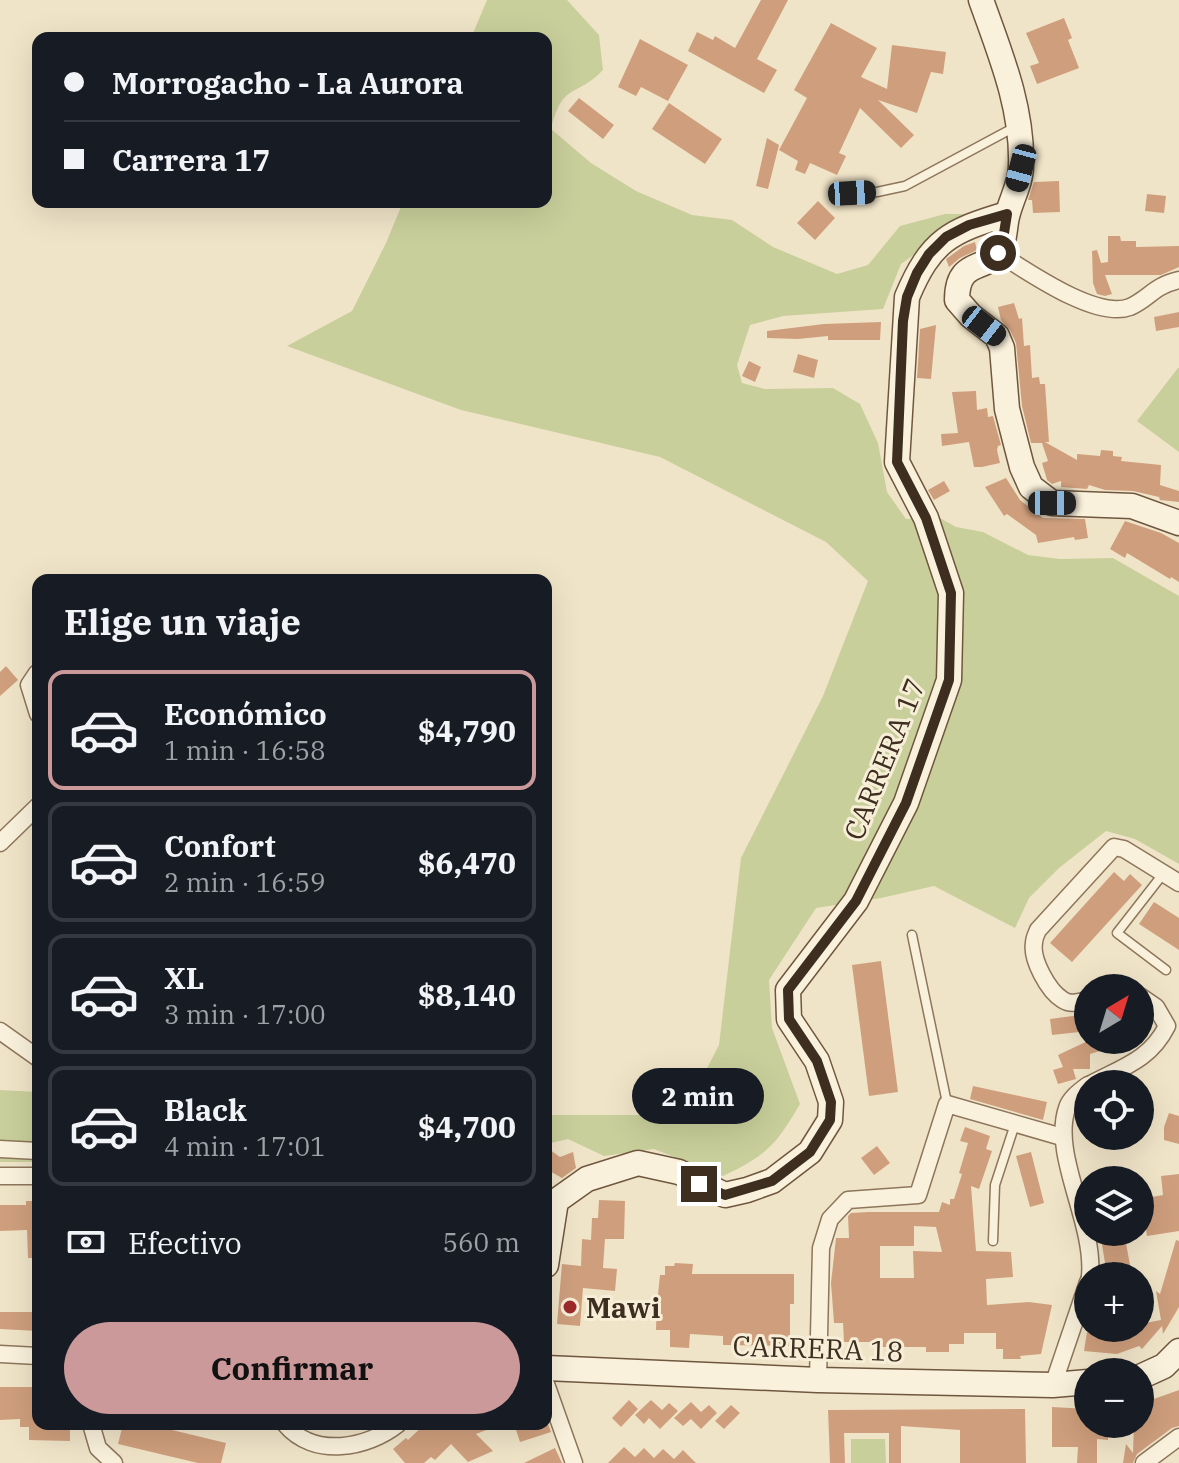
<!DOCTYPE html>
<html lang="es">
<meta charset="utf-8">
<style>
body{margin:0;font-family:"IBM Plex Serif",serif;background:#242831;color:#f1f3f6;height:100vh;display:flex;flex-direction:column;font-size:30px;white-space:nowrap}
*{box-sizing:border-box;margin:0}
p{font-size:26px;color:#9ea1a6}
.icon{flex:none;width:44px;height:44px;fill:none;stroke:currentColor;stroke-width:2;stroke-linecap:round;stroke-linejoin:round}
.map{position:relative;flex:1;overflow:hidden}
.drawer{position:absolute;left:32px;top:574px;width:520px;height:856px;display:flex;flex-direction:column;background:#171b24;border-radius:16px;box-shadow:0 8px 32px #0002}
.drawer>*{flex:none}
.guide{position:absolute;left:32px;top:32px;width:520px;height:176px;border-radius:16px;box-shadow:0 8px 32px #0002;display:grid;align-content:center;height:176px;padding:0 32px;background:#171b24}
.needle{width:52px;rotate:38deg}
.tools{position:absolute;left:1074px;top:974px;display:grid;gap:16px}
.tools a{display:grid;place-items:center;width:80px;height:80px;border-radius:50%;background:#171b24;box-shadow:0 8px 32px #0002;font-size:40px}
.end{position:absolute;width:36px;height:36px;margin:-18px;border:10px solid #3d2e20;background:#fff;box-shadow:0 0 0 4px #fff}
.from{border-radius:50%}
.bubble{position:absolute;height:56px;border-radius:28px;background:#171b24;box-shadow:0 8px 32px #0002;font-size:26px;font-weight:700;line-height:56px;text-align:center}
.car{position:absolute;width:24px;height:48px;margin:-24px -12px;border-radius:10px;box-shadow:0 0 6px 2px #0007;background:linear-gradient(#222 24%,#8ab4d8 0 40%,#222 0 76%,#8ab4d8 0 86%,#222 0)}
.guide b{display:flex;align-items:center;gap:28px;height:76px;font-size:30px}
.guide b+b{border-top:2px solid #363941}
.guide i{width:20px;height:20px;background:#f1f3f6}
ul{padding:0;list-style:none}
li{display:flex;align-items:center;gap:24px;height:120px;margin:0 16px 12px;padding:0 16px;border:4px solid #363941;border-radius:16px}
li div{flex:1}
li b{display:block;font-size:30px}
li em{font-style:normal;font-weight:700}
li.active{border-color:#cc999b}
li>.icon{width:72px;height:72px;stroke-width:1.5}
h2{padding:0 32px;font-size:36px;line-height:96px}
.pay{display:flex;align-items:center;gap:20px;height:88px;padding:0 32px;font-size:30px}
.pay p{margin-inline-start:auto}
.action{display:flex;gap:16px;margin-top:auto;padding:16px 32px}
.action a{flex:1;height:92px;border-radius:48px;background:#cc999b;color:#111;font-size:32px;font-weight:700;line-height:92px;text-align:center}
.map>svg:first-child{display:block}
.green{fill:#c9cf9b}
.building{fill:#cf9f7d;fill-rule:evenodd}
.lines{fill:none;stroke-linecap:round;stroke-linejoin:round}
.lane-casing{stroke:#8d765c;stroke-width:11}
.street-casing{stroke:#8d765c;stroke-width:19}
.secondary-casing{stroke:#6f573f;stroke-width:27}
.lane{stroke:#faf1dc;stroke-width:8}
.street{stroke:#faf1dc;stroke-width:16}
.secondary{stroke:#faf1dc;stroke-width:24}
.route{stroke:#3d2e20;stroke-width:10}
.poi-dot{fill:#9e2a2b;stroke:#f7eed8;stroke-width:3}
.labels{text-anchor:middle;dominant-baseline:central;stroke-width:6;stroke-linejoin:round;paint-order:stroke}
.street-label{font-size:28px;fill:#3d2e20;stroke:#f7eed8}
.poi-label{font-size:28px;font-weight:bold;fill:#3d2e20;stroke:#f7eed8;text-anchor:start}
</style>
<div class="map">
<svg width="1179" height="1463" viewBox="0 0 1179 1463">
<rect width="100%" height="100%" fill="#f0e4c8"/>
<!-- green -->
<g class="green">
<path d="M 487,0 L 567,0 L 599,35 L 603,70 C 575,99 563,81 551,129 L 591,163 L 636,191 L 692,215 L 732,220 L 773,247 L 837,274 L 868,265 L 900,226 L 945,214 L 971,214 L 901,264 L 883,309 L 783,316 L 750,325 L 737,365 L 742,383 L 765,389 L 833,388 L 860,404 L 878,443 L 887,492 L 906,519 L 940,518 L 956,527 L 983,532 L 1028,555 L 1060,559 L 1113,558 L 1179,596 L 1179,864 L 1135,839 L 1106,831 L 1059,868 L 1029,898 L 1015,928 L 934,886 L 881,898 L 816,908 L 769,980 L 772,1028 L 800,1104 C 776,1145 767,1155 723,1176 L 654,1149 L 604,1156 L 568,1139 L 546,1144 L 546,1115 L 683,1115 L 719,1045 L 741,858 L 823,696 L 868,581 L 826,542 L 660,457 L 461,410 L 287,346 L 352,311 L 386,243 L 403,202 L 546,202 L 546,38 L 471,38 Z"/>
<path d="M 1178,368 L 1179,368 L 1179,452 L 1137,421 Z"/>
<path d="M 0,1090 L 38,1092 L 38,1162 L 0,1162 Z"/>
<path d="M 851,1439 L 885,1439 L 886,1463 L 851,1463 Z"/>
</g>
<!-- building -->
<g class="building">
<path d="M 761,0 L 788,0 L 757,59 L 777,70 L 764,93 L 688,51 L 697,32 L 713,40 L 715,36 L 735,48 Z"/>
<path d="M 1064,18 L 1072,38 L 1068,40 L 1079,68 L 1037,84 L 1030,66 L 1039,63 L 1026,33 Z"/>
<path d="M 831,23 L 877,48 L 861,77 L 887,89 L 892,45 L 946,52 L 943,74 L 931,72 L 917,113 L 878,100 L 914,135 L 901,148 L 860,108 L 839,153 L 846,156 L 837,175 L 810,163 L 805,174 L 795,170 L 798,161 L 779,150 L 807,98 L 794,90 Z"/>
<path d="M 640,39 L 688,65 L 668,101 L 641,87 L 636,96 L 618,87 Z"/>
<path d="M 579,98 L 614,125 L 603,139 L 568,111 Z"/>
<path d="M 669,103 L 722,139 L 705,164 L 652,129 Z"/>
<path d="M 767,138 L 779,145 L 768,189 L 756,186 Z"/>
<path d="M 1059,181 L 1060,212 L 1033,213 L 1032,200 L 1028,200 L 1034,182 Z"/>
<path d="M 1147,194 L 1166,196 L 1164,213 L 1145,211 Z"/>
<path d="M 818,201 L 835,218 L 815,240 L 797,223 Z"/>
<path d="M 1108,236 L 1120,236 L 1121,241 L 1136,241 L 1136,247 L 1179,246 L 1179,267 L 1161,275 L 1105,275 L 1112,294 L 1105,296 L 1097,294 L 1093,283 L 1092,251 L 1097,250 L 1101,263 L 1108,262 Z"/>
<path d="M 975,242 L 977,250 L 960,258 L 949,267 L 946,259 L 964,246 Z"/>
<path d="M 1014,303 L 1019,319 L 1022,318 L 1024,346 L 1030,345 L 1032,378 L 1039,377 L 1040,384 L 1045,384 L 1049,442 L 1045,442 L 1077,460 L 1077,454 L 1100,456 L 1101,450 L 1113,451 L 1113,456 L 1122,457 L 1121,461 L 1161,465 L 1160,485 L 1179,491 L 1179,502 L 1160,500 L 1159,497 L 1133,491 L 1105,490 L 1089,485 L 1087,489 L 1061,487 L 1061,481 L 1052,484 L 1047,480 L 1042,463 L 1048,461 L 1042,443 L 1031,443 L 1022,406 L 1016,343 L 1010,330 L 1001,320 L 998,307 Z"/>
<path d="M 1179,312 L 1179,327 L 1156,331 L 1154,317 Z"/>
<path d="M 881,322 L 880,340 L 828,340 L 828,336 L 798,339 L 767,338 L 767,331 L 824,324 Z"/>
<path d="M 936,325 L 931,379 L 917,378 L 920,329 Z"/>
<path d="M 798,354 L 818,360 L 814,378 L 793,372 Z"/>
<path d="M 749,361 L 761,367 L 755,382 L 742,376 Z"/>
<path d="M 976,391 L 977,410 L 987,408 L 988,417 L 993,416 L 1001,445 L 998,446 L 997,450 L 1000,463 L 982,467 L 974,467 L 969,442 L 942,446 L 941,434 L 958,433 L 952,392 Z"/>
<path d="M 1006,478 L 1020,500 L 1043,518 L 1085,519 L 1088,538 L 1075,540 L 1074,537 L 1038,543 L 1036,535 L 1007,514 L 1004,516 L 985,487 Z"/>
<path d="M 944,481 L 950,491 L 934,500 L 928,490 Z"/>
<path d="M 1125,521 L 1161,533 L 1179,543 L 1179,582 L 1171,577 L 1170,579 L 1127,553 L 1125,558 L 1110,549 Z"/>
<path d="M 6,666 L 18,680 L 0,696 L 0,672 Z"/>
<path d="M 1114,872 L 1124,881 L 1130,874 L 1142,885 L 1072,962 L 1050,943 Z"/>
<path d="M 1154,902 L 1179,918 L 1179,950 L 1139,924 Z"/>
<path d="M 881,961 L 898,1092 L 869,1096 L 852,965 Z"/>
<path d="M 1088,1014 L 1088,1031 L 1052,1035 L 1050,1019 Z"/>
<path d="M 1090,1040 L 1126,1040 L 1126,1043 L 1090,1054 L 1090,1069 L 1073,1069 L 1076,1079 L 1058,1084 L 1053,1070 L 1063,1067 L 1058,1055 Z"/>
<path d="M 973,1086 L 1047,1102 L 1043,1120 L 970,1099 Z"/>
<path d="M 1169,1113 L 1179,1116 L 1179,1144 L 1164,1140 L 1164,1127 Z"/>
<path d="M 965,1127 L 990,1136 L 986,1149 L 992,1151 L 979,1189 L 971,1186 L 976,1251 L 1011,1252 L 1013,1277 L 986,1279 L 987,1305 L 1029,1302 L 1052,1305 L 1041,1354 L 1020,1356 L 1021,1359 L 1003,1359 L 1003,1349 L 996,1349 L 996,1333 L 964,1333 L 964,1344 L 949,1344 L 949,1352 L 926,1352 L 926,1347 L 873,1347 L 873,1342 L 844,1342 L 843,1323 L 834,1323 L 831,1283 L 836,1238 L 849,1238 L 848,1216 L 851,1213 L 869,1212 L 939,1212 L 942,1202 L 950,1205 L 950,1199 L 954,1199 L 962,1174 L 959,1173 L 968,1143 L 960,1141 ZM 914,1226 L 936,1227 L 942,1252 L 913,1251 L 914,1278 L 880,1278 L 880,1246 L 914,1246 Z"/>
<path d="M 877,1146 L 890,1163 L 874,1175 L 861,1158 Z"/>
<path d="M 546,1147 L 560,1157 L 573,1152 L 576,1168 L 562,1178 L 546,1169 Z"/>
<path d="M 1031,1152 L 1044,1203 L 1030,1207 L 1016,1156 Z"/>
<path d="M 1179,1174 L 1179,1231 L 1147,1236 L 1141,1199 L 1163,1195 L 1161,1176 Z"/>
<path d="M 599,1200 L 625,1201 L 624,1239 L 605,1239 L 603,1268 L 617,1269 L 615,1291 L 583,1288 L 580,1326 L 557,1324 L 562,1264 L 581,1266 L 582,1239 L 591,1240 L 592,1218 L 598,1218 Z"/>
<path d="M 26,1201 L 38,1201 L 38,1258 L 28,1258 L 27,1230 L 0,1231 L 0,1205 L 26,1205 Z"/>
<path d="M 1100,1232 L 1124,1232 L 1132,1276 L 1110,1276 L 1112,1262 L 1105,1263 Z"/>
<path d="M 1176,1240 L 1179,1241 L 1179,1307 L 1163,1334 L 1162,1326 L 1142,1349 L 1139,1346 L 1117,1354 L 1084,1351 L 1087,1332 L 1093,1332 L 1094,1328 L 1140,1328 L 1140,1324 L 1161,1320 L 1156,1291 L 1160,1294 Z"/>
<path d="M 675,1263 L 693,1264 L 692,1274 L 794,1274 L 794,1304 L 790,1304 L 790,1346 L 723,1345 L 723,1336 L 690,1334 L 689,1348 L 670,1347 L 670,1330 L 656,1330 L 657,1304 L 660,1275 L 665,1275 L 665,1266 L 674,1266 Z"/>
<path d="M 0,1312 L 38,1312 L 38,1331 L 0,1329 Z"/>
<path d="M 0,1387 L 37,1387 L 37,1424 L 70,1424 L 70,1441 L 29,1440 L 29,1427 L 20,1427 L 20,1419 L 0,1420 Z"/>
<path d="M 1179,1390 L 1179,1426 L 1172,1428 L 1137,1454 L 1133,1463 L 1123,1463 L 1126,1444 L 1133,1453 L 1134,1424 L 1140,1424 L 1140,1404 Z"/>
<path d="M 629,1400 L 638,1409 L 621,1427 L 612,1418 Z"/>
<path d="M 651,1400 L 662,1410 L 669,1403 L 678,1411 L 660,1429 L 649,1418 L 644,1424 L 635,1415 Z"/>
<path d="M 691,1402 L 701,1412 L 709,1405 L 717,1413 L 701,1429 L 691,1419 L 683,1426 L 674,1418 Z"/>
<path d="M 731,1405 L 740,1413 L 724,1429 L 715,1421 Z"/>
<path d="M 1052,1407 L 1088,1409 L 1088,1424 L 1109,1424 L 1108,1440 L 1097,1439 L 1097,1463 L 1077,1463 L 1078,1447 L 1052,1447 Z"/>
<path d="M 1025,1409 L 1026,1463 L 960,1463 L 960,1430 L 901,1426 L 901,1463 L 889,1463 L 889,1433 L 844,1433 L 845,1463 L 830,1463 L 828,1410 Z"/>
<path d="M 123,1424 L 147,1424 L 226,1443 L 221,1463 L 198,1463 L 118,1444 Z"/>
<path d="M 425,1424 L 499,1424 L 499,1425 L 476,1434 L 493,1451 L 468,1462 L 451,1444 L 435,1460 L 431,1457 L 424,1463 L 405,1463 L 393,1449 L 406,1438 L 408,1440 Z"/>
<path d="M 514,1424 L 548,1424 L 551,1432 L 520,1442 Z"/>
<path d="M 624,1447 L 635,1457 L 644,1448 L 654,1458 L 663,1449 L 674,1459 L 683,1450 L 696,1463 L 608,1463 Z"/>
<path d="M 555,1448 L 562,1463 L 524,1463 Z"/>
</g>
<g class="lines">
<defs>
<g id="lane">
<path d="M 852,193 L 877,192 L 905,186 L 1013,128"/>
<path d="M 1163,874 L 1117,933 L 1166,970"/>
<path d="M 912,935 L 947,1103"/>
<path d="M 993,1241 L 995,1185 L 1015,1124"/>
</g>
<g id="street">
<path d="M 998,253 C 1027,271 1096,320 1130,307 C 1150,298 1153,286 1179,280"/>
<path d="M 37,673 L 29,685 L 38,714"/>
<path d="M 0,843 L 38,806"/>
<path d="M 1088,1000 C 1079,1002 1071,1005 1063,1000 C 1048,991 1031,959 1034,943 C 1034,938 1036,935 1038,930 L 1114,847 L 1124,849 L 1179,883"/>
<path d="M 0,1031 L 38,1058"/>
<path d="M 1091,1084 C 1123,1067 1150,1060 1167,1026 L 1156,1007 L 1140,996"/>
<path d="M 1088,1085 C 1080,1091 1070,1098 1067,1108 C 1051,1155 1095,1223 1090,1276"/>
<path d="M 0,1149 L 38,1151"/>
<path d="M 0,1176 L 38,1176"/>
<path d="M 0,1354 L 38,1356"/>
<path d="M 818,1380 L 821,1248 L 830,1219 L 848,1200 L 918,1195 L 947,1104 L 1062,1137"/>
<path d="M 546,1384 L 574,1463"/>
<path d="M 1053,1385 L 1088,1282"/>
<path d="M 91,1424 L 98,1448 L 114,1463"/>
<path d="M 285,1424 C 314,1459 368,1448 398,1424"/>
<path d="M 1144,1463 L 1179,1437"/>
</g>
<g id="secondary">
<path d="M 981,0 C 1000,53 1023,108 1021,166 C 1021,182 1012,198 1008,213 C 1004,225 1006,238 1000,249 C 989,273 957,256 957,300 L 971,316 L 997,336 L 1002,348 L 1007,409 L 1022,467 L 1031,487 L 1052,503 L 1132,506 L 1179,523"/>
<path d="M 546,1265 L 556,1201 L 587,1179 L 638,1163 L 679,1172 L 725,1195 L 747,1190 L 772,1181 L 810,1152 L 830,1120 L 831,1102 L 817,1061 L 789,1019 L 788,990 L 856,901 L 906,803 L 949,680 L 951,593 L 926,518 L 897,462 L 907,297 C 931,240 950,231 1007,214"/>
<path d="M 546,1368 L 818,1380 L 1053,1385 L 1088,1382"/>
<path d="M 1140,1377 L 1164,1366 L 1179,1351"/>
</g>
</defs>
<!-- lane casing -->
<use href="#lane" class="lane-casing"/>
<!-- street casing -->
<use href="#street" class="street-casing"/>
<!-- secondary casing -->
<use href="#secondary" class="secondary-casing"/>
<!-- lane -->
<use href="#lane" class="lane"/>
<!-- street -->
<use href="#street" class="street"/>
<!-- secondary -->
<use href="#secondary" class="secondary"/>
</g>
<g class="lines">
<!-- route -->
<path class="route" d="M 699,1184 L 725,1195 L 772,1181 L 810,1152 L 830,1120 L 831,1102 L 817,1061 L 789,1019 L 788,990 L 856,901 L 906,803 L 949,680 L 951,593 L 926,518 L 897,462 L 903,321 L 907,297 L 917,273 L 929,254 L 946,237 L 969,225 L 1007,214 L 1002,246 L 998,253"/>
</g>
<!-- markers -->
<circle class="poi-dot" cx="570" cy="1307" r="8"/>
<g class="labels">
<!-- street labels -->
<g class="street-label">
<text transform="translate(884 759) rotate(-68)">CARRERA 17</text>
<text transform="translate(818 1348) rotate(2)">CARRERA 18</text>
</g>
<!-- poi labels -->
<g class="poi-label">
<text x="586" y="1307">Mawi</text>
</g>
</g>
</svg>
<div class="tools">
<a><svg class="needle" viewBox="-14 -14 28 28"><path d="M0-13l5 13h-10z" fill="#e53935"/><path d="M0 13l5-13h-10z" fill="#9ea1a6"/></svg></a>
<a><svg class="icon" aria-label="locate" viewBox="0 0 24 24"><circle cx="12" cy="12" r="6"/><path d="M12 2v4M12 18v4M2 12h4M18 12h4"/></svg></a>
<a><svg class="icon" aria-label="layers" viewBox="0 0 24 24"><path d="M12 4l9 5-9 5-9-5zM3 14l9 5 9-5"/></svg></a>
<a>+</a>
<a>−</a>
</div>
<i class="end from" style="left:998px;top:253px"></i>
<i class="end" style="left:699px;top:1184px"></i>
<div class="bubble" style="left:632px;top:1068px;width:132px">2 min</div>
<i class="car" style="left:1021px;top:168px;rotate:195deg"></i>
<i class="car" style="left:852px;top:193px;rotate:87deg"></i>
<i class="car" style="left:984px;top:326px;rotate:128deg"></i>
<i class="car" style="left:1052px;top:503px;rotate:90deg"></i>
<div class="guide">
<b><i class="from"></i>Morrogacho - La Aurora</b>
<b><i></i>Carrera 17</b>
</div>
<section class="drawer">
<h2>Elige un viaje</h2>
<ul>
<li class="active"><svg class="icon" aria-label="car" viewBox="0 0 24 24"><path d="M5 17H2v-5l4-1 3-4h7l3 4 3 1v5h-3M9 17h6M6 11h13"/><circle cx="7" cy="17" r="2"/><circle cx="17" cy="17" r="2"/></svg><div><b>Económico</b><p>1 min · 16:58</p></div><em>$4,790</em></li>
<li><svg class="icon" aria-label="car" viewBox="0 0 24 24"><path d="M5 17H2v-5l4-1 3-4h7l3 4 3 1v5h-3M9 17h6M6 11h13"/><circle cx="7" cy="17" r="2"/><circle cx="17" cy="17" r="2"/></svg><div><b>Confort</b><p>2 min · 16:59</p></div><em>$6,470</em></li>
<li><svg class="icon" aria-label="car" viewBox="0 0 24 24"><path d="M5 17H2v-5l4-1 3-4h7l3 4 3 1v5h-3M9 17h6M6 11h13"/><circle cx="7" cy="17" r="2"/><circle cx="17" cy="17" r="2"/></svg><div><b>XL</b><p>3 min · 17:00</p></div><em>$8,140</em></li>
<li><svg class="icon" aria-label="car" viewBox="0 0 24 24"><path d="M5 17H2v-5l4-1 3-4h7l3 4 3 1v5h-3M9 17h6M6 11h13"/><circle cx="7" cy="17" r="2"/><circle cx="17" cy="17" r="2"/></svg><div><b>Black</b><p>4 min · 17:01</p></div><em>$4,700</em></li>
</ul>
<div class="pay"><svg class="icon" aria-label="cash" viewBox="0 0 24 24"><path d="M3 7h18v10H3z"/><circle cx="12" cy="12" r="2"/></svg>Efectivo<p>560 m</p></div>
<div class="action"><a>Confirmar</a></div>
</section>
</div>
